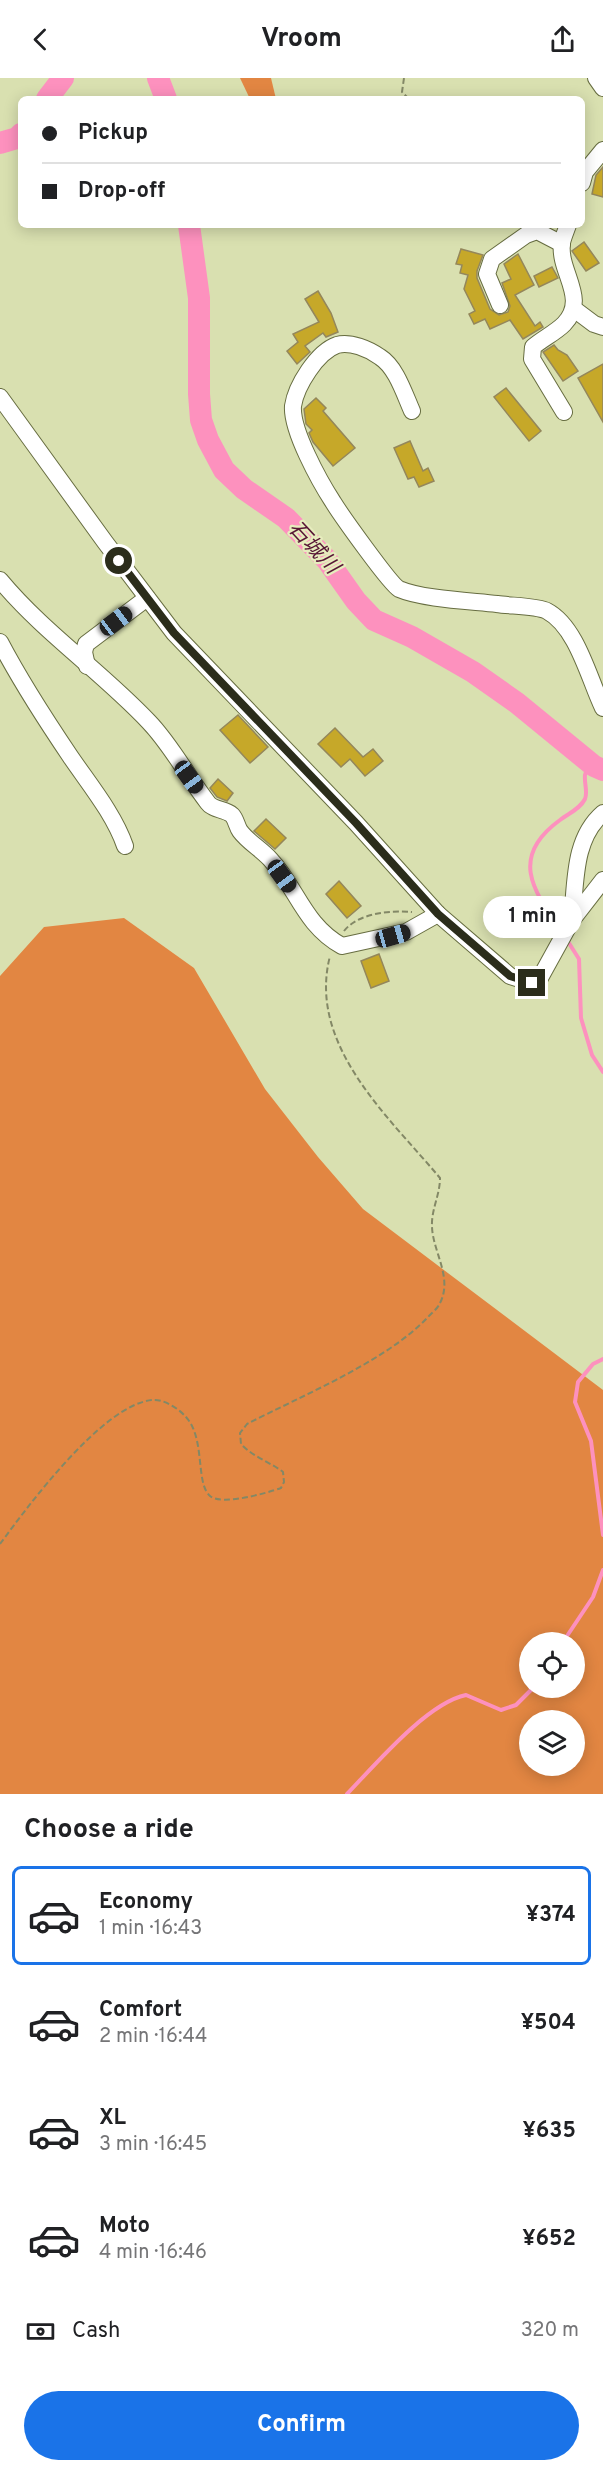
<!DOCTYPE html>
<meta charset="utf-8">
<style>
body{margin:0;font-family:Overpass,"Noto Sans JP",sans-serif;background:#f6f6f6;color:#202124;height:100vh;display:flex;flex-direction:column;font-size:22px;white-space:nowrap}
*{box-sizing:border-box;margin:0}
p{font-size:20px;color:#757577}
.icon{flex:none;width:33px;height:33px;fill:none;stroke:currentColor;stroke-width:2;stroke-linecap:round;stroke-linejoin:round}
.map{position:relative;height:1716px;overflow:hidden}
.side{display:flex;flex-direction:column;background:#fff;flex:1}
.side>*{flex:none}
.banner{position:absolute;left:18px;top:18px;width:567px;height:132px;border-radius:9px;box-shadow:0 3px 15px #0003;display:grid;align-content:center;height:132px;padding:0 24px;background:#fff}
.controls{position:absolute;left:519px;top:1554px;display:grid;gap:12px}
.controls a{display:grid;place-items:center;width:66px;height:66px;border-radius:50%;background:#fff;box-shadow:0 3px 15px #0003;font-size:30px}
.end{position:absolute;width:27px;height:27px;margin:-14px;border:8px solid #2b2d1b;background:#fff;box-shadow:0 0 0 3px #fff}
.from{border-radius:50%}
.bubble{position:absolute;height:42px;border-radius:21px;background:#fff;box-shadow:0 3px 15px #0003;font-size:20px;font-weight:700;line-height:42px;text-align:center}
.car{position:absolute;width:18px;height:36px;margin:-18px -9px;border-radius:8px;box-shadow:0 0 4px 2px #0007;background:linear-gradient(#222 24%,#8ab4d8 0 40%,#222 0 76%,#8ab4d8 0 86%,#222 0)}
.banner b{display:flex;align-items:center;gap:21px;height:57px;font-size:22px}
.banner b+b{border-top:2px solid #e0e0e0}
.banner i{width:15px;height:15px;background:#202124}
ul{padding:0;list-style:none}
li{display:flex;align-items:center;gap:18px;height:99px;margin:0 12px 9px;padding:0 12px;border:3px solid transparent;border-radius:9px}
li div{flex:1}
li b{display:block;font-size:22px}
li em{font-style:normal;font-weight:700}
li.on{border-color:#1a73e8}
li>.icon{width:54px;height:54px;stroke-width:1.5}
h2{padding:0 24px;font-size:27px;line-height:72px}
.pay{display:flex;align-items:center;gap:15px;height:66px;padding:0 24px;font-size:22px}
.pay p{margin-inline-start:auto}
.action{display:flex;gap:12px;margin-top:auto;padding:12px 24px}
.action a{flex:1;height:69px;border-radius:36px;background:#1a73e8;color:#fff;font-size:24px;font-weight:700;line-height:69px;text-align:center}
header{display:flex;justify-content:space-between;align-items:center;height:78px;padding:0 24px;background:#fff;font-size:27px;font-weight:700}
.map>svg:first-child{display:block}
.forest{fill:#e28642;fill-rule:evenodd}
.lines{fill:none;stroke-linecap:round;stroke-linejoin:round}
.stream{stroke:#fd91be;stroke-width:4}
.river{stroke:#fd91be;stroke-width:22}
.building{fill:#c6a829;stroke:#94875b;stroke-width:1.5}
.minor-casing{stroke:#676d41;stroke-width:18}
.path{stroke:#838866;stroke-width:2;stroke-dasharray:6 3;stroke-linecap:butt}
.minor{stroke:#fff;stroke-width:16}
.route{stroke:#2b2d1b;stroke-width:8}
.labels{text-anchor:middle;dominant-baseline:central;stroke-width:4.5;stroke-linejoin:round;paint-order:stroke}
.water-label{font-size:21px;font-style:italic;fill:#571535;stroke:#e6edbd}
</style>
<header><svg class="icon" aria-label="back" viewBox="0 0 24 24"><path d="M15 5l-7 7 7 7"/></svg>Vroom<svg class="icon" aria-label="share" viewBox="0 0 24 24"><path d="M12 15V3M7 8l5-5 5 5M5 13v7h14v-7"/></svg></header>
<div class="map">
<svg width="603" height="1716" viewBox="0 0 603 1716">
<rect width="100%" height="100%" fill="#d9e0b0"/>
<!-- forest -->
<g class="forest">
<path d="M 240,0 L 271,0 L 276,21 L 250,21 Z"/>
<path d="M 124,840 L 194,890 L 265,1011 L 318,1079 L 363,1131 L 603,1312 L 603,1716 L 0,1716 L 0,898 L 44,849 ZM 530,1564 L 574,1564 L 574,1610 L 530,1610 ZM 530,1642 L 574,1642 L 574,1688 L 530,1688 Z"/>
</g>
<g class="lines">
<!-- stream -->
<g class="stream">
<path d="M 561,853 C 533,812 509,779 560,742 C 569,735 580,731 585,721 C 588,714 584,705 585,697 C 586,693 588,688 590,684"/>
<path d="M 567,862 L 579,881 L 581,940 L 592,977 L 603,994"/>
<path d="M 603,1281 L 593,1286 L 578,1304 L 575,1324 L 591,1363 L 603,1457"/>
<path d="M 563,1564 L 593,1519 L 603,1492"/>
<path d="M 347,1716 C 375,1687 427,1625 466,1617 L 501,1632 L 516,1627 L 533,1610"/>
</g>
<!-- river -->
<g class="river">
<path d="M 158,0 L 166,21"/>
<path d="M 47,21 L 63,0"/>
<path d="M 0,65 L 17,60 L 21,56"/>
<path d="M 189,147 L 199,220 L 199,316 L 201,342 L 208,362 L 224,392 L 244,411 L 286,440 L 327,482 L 356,523 L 374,542 L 412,559 L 473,594 L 517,625 L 594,688 L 603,692"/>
</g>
</g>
<!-- building -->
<g class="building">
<path d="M 603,89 L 603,119 L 592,116 L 596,97 Z"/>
<path d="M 584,164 L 599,185 L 586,193 L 572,173 Z"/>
<path d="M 461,171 L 483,177 L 477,193 L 477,200 L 490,231 L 499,237 L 508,234 L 510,228 L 502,205 L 511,201 L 504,186 L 518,176 L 534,207 L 515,217 L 535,248 L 540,244 L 543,249 L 523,261 L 510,242 L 490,251 L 485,241 L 474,246 L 469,236 L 475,233 L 464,211 L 468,197 L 460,195 L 462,187 L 456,186 Z"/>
<path d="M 552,189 L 558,200 L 539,209 L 534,198 Z"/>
<path d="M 318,213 L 331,235 L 338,254 L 326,259 L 323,255 L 305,268 L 310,274 L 297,286 L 287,273 L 298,264 L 293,256 L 319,244 L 305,221 Z"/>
<path d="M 554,267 L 558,272 L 567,277 L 578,293 L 563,303 L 543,274 Z"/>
<path d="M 603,286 L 603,344 L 578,300 Z"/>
<path d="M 506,310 L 541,353 L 529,363 L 494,319 Z"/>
<path d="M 316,320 L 326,330 L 323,333 L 355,370 L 333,388 L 313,364 L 309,355 L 312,352 L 306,346 L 304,331 Z"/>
<path d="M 410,363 L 423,393 L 428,390 L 434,403 L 419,409 L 414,399 L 408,401 L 394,370 Z"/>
<path d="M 238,637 L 268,669 L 250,685 L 220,652 Z"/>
<path d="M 335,650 L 363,679 L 373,671 L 383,683 L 365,698 L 350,681 L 341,689 L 318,666 Z"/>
<path d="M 218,701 L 233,715 L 227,723 L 217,719 L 210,710 Z"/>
<path d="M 266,741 L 286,760 L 275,771 L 254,753 Z"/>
<path d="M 339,803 L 361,828 L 347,840 L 326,816 Z"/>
<path d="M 379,876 L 389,903 L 371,910 L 361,883 Z"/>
</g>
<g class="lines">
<defs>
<g id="minor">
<path d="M 596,0 L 603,10"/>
<path d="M 582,105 L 585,94 L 603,72"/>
<path d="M 500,227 L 487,196 L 492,181 L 526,157 L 537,153 L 562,166"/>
<path d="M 574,231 L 594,246 L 603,249"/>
<path d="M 0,319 L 105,464 L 174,555 L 356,745 L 438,836 L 510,898 L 532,905 L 540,900 L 572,842 L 603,802"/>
<path d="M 412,333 C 404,315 396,289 380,279 C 369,271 350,263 337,267 C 317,274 296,308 293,328 C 291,352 320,404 333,424 C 341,437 390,506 399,511 C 422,521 471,523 497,526 C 509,528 538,528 547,533 C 577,549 589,601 603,630"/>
<path d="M 564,334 L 532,281 L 533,269 C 542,261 555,255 564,246 C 589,220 558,194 562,165 C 563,159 566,153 568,147"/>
<path d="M 0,502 C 44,555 102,594 149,644 C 172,668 187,698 208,725 C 213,732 225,731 232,737 C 236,741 237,749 240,753 C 248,764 261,771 270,781 C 297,810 304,847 342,868 L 406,854 L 438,836"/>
<path d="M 0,564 C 21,604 45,641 70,678 C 89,706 114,736 125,768"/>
<path d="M 87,588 L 84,574 L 86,566 L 147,520"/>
<path d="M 572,841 C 576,804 573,761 603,735"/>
</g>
</defs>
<!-- minor casing -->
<use href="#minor" class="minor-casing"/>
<!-- path -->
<g class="path">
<path d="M 404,0 L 402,14 L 409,21"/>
<path d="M 344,853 C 358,835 391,832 412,834"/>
<path d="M 0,1466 C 28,1428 104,1325 153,1322 C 163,1321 178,1330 185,1338 C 206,1359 195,1405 210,1418 C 222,1428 267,1415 281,1410 L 284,1404 L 283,1394 C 270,1384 253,1379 241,1366 L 240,1355 L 247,1346 C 301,1318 387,1283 428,1239 C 432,1235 438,1230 440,1225 C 453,1200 433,1174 432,1149 C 431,1132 440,1117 440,1100 C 389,1039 307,967 330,878"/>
</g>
<!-- minor -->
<use href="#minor" class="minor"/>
</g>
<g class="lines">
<!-- route -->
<path class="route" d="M 119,483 L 174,555 L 356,745 L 438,836 L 510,898 L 532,905"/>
</g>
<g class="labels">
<!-- water labels -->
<g class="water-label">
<text transform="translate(313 470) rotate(47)">石城川</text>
</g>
</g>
</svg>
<div class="controls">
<a><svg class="icon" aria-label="locate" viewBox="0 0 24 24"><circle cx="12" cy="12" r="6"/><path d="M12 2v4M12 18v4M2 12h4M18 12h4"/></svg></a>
<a><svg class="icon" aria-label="layers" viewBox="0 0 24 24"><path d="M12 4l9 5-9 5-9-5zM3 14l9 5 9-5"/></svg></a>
</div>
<i class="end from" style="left:119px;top:483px"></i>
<i class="end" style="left:532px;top:905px"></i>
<div class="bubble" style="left:483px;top:818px;width:99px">1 min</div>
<i class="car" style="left:116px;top:543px;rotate:53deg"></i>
<i class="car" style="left:189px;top:699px;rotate:144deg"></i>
<i class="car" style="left:282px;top:798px;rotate:144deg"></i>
<i class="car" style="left:393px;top:858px;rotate:74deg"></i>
<div class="banner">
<b><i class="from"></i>Pickup</b>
<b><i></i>Drop-off</b>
</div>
</div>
<section class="side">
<h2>Choose a ride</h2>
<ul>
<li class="on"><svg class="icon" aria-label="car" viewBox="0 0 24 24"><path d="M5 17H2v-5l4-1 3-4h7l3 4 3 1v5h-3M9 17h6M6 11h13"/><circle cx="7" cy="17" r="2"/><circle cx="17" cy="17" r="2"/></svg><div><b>Economy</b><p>1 min · 16:43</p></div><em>¥374</em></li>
<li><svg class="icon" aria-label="car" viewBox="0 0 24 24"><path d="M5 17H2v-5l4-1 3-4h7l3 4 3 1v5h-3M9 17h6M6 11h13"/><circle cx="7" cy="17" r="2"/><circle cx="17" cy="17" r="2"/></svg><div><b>Comfort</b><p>2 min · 16:44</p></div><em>¥504</em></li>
<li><svg class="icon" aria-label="car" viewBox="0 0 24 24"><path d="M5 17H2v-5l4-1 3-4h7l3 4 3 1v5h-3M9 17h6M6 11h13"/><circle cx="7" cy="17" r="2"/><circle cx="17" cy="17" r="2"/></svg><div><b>XL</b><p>3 min · 16:45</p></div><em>¥635</em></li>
<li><svg class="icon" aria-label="car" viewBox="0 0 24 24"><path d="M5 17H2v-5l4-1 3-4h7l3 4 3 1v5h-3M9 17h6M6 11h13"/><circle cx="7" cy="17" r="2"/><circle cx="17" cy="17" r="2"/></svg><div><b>Moto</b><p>4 min · 16:46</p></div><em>¥652</em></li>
</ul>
<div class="pay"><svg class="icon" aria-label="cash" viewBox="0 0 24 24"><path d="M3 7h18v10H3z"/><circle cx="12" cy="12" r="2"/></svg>Cash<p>320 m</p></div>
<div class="action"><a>Confirm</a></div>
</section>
